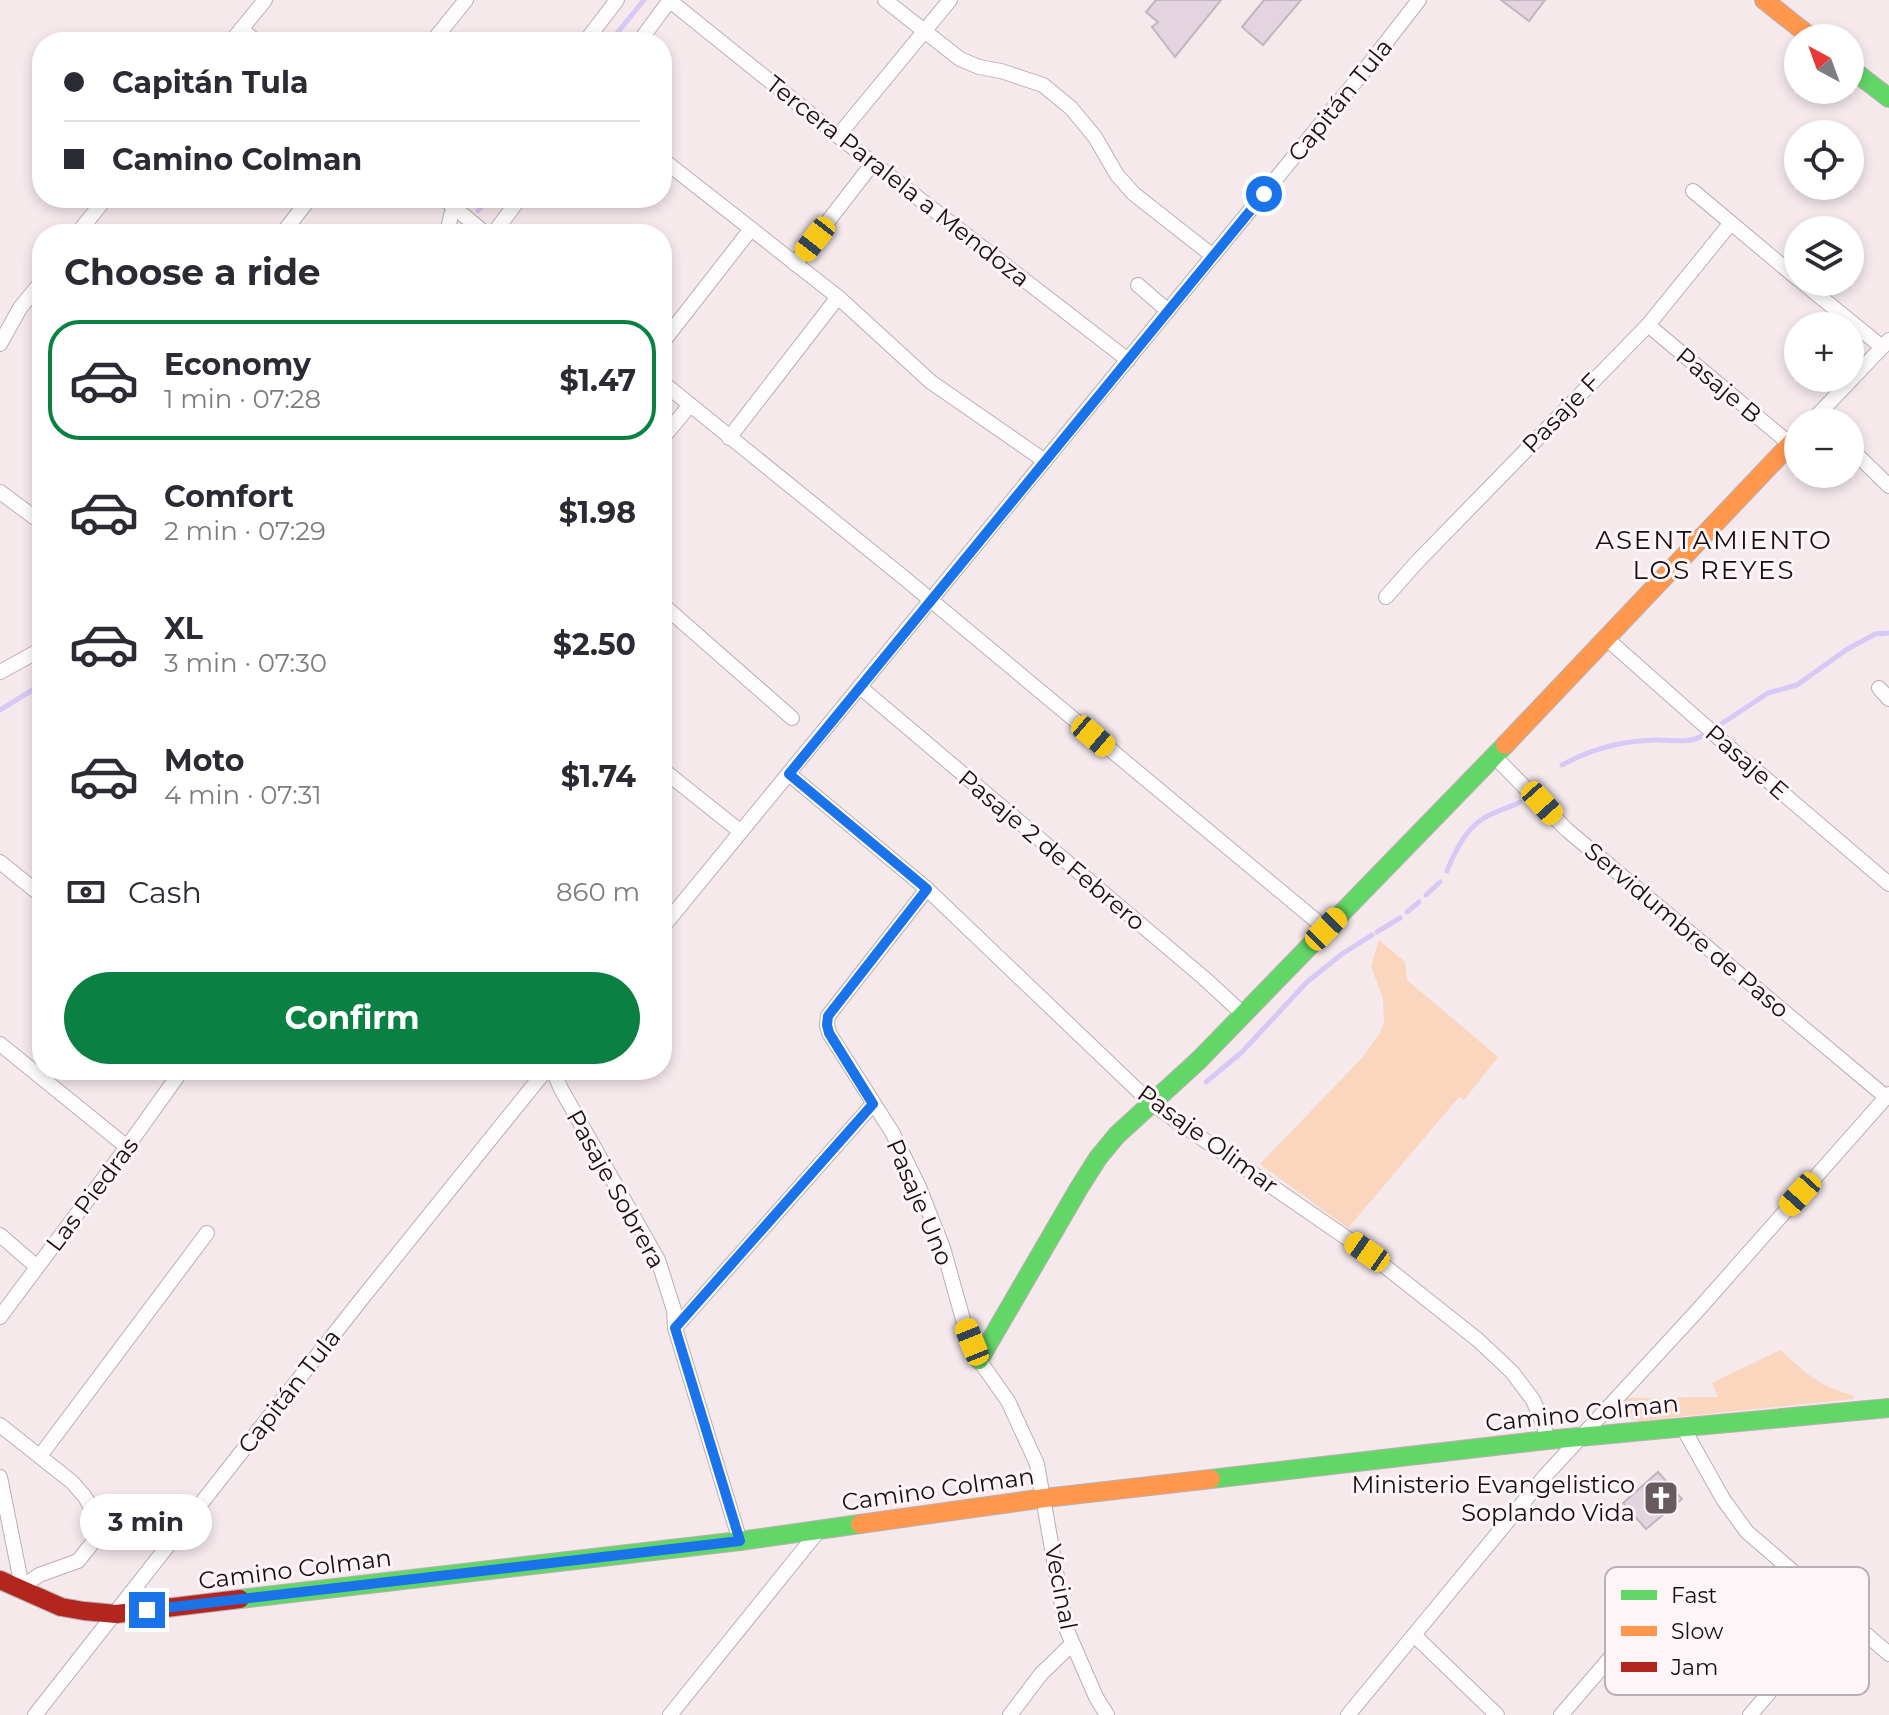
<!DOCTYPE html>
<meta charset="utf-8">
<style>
body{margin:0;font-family:Montserrat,sans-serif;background:#f7f7f7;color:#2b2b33;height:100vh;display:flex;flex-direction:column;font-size:30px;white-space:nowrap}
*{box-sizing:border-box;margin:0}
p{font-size:26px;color:#7c7c81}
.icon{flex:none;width:44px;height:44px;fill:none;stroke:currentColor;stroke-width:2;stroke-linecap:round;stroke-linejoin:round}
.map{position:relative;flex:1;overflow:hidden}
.panel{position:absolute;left:32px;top:224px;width:640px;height:856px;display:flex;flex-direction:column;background:#fff;border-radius:32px;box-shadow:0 4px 12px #0003}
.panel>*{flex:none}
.guide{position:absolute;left:32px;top:32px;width:640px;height:176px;border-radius:32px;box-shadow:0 4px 12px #0003;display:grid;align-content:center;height:176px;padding:0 32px;background:#fff}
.needle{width:52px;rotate:319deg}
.tools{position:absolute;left:1784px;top:24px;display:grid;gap:16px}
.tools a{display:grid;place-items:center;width:80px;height:80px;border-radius:50%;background:#fff;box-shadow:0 4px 12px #0003;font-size:40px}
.end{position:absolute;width:36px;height:36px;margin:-18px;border:10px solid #1a73e8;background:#fff;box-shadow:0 0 0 4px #fff}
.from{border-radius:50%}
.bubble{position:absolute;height:56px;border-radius:28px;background:#fff;box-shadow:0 4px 12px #0003;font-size:26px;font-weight:700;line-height:56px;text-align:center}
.car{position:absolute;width:24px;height:48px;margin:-24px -12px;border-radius:10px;box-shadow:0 0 6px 2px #0007;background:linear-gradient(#f5c518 24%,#345 0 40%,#f5c518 0 76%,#345 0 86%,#f5c518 0)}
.guide b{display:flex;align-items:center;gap:28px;height:76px;font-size:30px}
.guide b+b{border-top:2px solid #e1e1e2}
.guide i{width:20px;height:20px;background:#2b2b33}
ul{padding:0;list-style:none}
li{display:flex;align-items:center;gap:24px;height:120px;margin:0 16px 12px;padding:0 16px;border:4px solid transparent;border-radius:32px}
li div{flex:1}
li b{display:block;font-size:30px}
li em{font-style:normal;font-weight:700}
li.on{border-color:#0b8043}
li>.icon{width:72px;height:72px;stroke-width:1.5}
h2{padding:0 32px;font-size:36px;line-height:96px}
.pay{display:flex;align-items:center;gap:20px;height:88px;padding:0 32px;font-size:30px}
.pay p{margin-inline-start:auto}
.cta{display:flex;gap:16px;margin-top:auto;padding:16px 32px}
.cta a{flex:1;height:92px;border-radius:48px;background:#0b8043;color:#fff;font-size:32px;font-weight:700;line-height:92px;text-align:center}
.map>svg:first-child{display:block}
.green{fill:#fad6bf}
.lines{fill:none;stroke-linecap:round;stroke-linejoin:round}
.stream{stroke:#d6c9f5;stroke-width:5}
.building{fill:#e3d4df;stroke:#c0b6bd;stroke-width:2}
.street-casing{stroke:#bbafb2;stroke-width:16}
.fast-casing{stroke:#bbafb2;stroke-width:20}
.slow-casing{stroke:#bbafb2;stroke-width:20}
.jam-casing{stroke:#bbafb2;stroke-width:20}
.street{stroke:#fefcfc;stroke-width:14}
.fast{stroke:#63d668;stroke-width:18}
.slow{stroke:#ff974d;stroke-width:18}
.jam{stroke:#b3261e;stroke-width:18}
.route{stroke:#1a73e8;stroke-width:10}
.labels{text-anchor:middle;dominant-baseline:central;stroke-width:6;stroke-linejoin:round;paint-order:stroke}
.street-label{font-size:24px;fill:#1b0e13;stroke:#fdf5f7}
.poi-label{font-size:24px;fill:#1b0e13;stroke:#fdf5f7;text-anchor:end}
.neighbourhood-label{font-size:26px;letter-spacing:2px;fill:#1b0e13;stroke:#fdf5f7}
.key{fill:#fdf5f7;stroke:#b9b0b3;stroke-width:2}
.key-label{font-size:22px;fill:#1b0e13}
</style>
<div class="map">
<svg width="1889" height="1715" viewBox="0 0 1889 1715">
<rect width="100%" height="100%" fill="#f5e9ec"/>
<!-- green -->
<g class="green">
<path d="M 1379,940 L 1405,962 L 1407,980 L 1498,1057 L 1464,1100 L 1459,1097 L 1348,1228 L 1260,1164 L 1362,1058 L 1379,1034 L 1384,1023 L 1383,998 L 1371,966 Z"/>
<path d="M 1780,1350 C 1806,1373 1819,1387 1853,1395 L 1854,1399 L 1639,1421 L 1632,1419 C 1624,1413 1623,1406 1628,1398 L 1718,1397 L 1712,1383 Z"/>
</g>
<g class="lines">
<!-- stream -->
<g class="stream">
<path d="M 610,42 L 644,0"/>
<path d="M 478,211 L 488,198"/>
<path d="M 464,234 L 464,230"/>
<path d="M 0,710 L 42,684"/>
<path d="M 1715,728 L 1768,693 L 1797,685 L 1846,650 L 1875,634 L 1889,633"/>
<path d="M 1562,765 C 1591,749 1621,741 1654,740 C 1672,739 1687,745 1704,735"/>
<path d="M 1447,871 C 1455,851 1465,830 1484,818 C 1495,811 1509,808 1520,802"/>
<path d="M 1426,895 L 1440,882"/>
<path d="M 1407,912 L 1419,902"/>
<path d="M 1377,932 L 1400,918"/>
<path d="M 1206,1082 L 1241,1053 L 1307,982 L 1342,954 L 1372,935"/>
</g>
</g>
<!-- building -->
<g class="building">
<path d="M 1156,0 L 1221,0 L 1175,57 L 1152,27 L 1158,22 L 1146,12 Z"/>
<path d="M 1264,0 L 1301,0 L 1263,45 L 1242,27 Z"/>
<path d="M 1501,0 L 1545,0 L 1529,21 Z"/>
<path d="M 1658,1472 L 1682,1499 L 1646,1529 L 1623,1503 Z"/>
</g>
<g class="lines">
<defs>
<g id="street">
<path d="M 669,0 L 838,136 L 1128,360"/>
<path d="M 885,0 L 960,59 L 979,67 L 1001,71 L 1043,85 L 1071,108 L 1095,137 L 1117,175 L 1134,194 L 1213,256"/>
<path d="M 241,29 L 257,42"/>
<path d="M 231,42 L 265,0"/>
<path d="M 432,42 L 466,0"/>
<path d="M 585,42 L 617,0"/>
<path d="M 639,42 L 670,0"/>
<path d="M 838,136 L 950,0"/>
<path d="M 662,159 L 838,297 L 931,382 L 1045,461"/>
<path d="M 1693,191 L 1798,279"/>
<path d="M 443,198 L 486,234"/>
<path d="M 77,234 L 106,198"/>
<path d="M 282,234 L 310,198"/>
<path d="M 447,234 L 451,215 L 462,198"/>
<path d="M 493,234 L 520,198"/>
<path d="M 795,264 L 873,163"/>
<path d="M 1802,282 L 1882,347"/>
<path d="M 1138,285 L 1168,311"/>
<path d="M 1648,325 L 1790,444"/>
<path d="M 662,343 L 751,229"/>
<path d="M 0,344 L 20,308 L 42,281"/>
<path d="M 662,382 L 903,577 L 1326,929"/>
<path d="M 1811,422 L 1889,340"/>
<path d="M 729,438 L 838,297"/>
<path d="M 662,439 L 690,405"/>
<path d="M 1850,448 L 1889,486"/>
<path d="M 0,492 L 42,523"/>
<path d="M 1386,597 L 1417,562 L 1648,325 L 1730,224"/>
<path d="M 662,604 L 792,718"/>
<path d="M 1607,639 L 1738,755 L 1889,884"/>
<path d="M 0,672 L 42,649"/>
<path d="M 860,687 L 1204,978 L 1243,1014"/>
<path d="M 1879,688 L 1889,699"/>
<path d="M 1494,756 L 1567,830 L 1886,1097"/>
<path d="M 662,769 L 741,832"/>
<path d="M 789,774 L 927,889 L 1152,1104 L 1367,1252 L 1478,1340 L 1512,1372 L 1533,1400 L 1544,1425 L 1547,1440"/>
<path d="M 0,862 L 42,896"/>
<path d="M 927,889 L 828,1016 L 827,1025 L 829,1033 L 892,1132 L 919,1187 L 943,1248 L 964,1323 L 979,1360 L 1008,1401 L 1037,1464 L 1066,1628 L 1096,1697 L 1107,1715"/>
<path d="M 662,928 L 1356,81 L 1419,0"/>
<path d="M 0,1044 L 127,1147"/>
<path d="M 553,1070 L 561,1089 L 658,1260 L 674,1310 L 675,1328 L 740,1541"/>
<path d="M 0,1235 L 37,1267"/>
<path d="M 0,1317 L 127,1147 L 182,1070"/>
<path d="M 675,1328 L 873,1104"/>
<path d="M 0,1425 L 72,1482 L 85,1497 L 96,1516 L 98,1536 L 78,1561 L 39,1575 L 22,1587 L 0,1477"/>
<path d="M 1682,1426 L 1723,1499 L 1747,1532 L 1889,1654"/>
<path d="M 40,1456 L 207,1233"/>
<path d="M 1414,1635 L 1497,1715"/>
<path d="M 35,1715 L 360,1301 L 546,1070"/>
<path d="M 670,1715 L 820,1529"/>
<path d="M 1010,1715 L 1041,1674 L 1072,1644"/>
<path d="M 1348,1715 L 1545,1476 L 1698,1310 L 1889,1094"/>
<path d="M 1561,1715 L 1654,1607"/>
<path d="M 1750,1715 L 1839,1611"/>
</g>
<g id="fast">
<path d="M 1850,68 L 1889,98"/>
<path d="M 979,1360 L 1079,1188 L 1098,1158 L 1117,1135 L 1199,1060 L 1505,745"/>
<path d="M 1211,1479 L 1547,1440 L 1889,1408"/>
<path d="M 240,1599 L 740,1541 L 860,1524"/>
</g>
<g id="slow">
<path d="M 1764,0 L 1812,38"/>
<path d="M 1505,745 L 1798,436"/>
<path d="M 860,1524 L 1045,1498 L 1211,1479"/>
</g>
<path id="jam" d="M 0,1580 L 61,1607 L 84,1611 L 116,1614 L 240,1599"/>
</defs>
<!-- street casing -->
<use href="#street" class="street-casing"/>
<!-- fast casing -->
<use href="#fast" class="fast-casing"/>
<!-- slow casing -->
<use href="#slow" class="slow-casing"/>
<!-- jam casing -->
<use href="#jam" class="jam-casing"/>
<!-- street -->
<use href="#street" class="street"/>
<!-- fast -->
<use href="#fast" class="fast"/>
<!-- slow -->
<use href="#slow" class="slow"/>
<!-- jam -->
<use href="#jam" class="jam"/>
</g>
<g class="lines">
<!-- route -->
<path class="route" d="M 147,1610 L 740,1541 L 675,1328 L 873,1104 L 829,1033 L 827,1025 L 828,1016 L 927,889 L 789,774 L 1264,194"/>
</g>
<!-- icons -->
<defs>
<symbol id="church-square" viewBox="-11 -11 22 22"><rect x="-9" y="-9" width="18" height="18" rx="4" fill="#675b5f" stroke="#fdf5f7"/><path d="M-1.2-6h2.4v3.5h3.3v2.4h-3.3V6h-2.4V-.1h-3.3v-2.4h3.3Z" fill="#fff"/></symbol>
</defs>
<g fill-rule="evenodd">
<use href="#church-square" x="1641" y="1478" width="40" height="40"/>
</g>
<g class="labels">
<!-- street labels -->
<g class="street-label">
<text transform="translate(1340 100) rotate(-51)">Capitán Tula</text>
<text transform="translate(898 181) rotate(38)">Tercera Paralela a Mendoza</text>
<text transform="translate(1719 385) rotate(40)">Pasaje B</text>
<text transform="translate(1561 413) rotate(-46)">Pasaje F</text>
<text transform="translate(1747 762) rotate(41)">Pasaje E</text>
<text transform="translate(1052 850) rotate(40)">Pasaje 2 de Febrero</text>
<text transform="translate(1687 930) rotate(40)">Servidumbre de Paso</text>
<text transform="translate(1208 1139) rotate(36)">Pasaje Olimar</text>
<text transform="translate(616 1189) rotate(61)">Pasaje Sobrera</text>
<text transform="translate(92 1194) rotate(-53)">Las Piedras</text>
<text transform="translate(920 1202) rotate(67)">Pasaje Uno</text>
<text transform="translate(289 1391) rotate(-52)">Capitán Tula</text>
<text transform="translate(1582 1413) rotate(-6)">Camino Colman</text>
<text transform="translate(938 1489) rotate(-8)">Camino Colman</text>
<text transform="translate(295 1569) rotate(-7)">Camino Colman</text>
<text transform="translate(1061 1587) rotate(79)">Vecinal</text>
</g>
<!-- poi labels -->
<g class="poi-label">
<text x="1635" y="1484">Ministerio Evangelistico<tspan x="1635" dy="28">Soplando Vida</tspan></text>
</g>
<!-- neighbourhood labels -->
<g class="neighbourhood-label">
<text x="1714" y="540">ASENTAMIENTO<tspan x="1714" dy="30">LOS REYES</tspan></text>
</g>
</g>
<!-- legend -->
<rect x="1605" y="1567" width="264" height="128" rx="12" class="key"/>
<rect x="1621" y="1590" width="36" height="10" fill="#63d668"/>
<rect x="1621" y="1626" width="36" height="10" fill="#ff974d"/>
<rect x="1621" y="1662" width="36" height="10" fill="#b3261e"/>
<g class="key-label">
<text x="1671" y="1603">Fast</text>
<text x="1671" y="1639">Slow</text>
<text x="1671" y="1675">Jam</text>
</g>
</svg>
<div class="tools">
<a><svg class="needle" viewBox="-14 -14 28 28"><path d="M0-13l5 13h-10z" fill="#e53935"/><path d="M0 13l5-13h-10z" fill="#7c7c81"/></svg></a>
<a><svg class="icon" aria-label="locate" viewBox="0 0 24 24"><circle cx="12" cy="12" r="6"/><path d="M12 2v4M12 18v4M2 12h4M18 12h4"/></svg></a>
<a><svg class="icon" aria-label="layers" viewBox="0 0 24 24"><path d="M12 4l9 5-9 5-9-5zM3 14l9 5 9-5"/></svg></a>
<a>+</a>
<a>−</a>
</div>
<i class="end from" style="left:1264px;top:194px"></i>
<i class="end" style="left:147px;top:1610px"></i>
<div class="bubble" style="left:80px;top:1494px;width:132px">3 min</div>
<i class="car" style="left:815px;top:239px;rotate:218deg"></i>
<i class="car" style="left:1093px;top:736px;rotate:130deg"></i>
<i class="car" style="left:1542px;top:803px;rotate:138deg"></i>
<i class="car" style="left:1326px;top:929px;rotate:44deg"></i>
<i class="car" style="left:1800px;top:1194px;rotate:222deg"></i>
<i class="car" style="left:1367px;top:1252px;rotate:305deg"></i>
<i class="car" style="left:972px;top:1342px;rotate:338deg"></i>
<div class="guide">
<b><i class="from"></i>Capitán Tula</b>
<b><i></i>Camino Colman</b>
</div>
<section class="panel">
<h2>Choose a ride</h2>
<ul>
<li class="on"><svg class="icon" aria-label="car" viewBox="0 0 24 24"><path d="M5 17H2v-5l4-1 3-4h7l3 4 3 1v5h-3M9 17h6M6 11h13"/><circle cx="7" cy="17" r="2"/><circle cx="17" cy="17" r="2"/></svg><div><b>Economy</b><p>1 min · 07:28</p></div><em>$1.47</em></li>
<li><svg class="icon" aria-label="car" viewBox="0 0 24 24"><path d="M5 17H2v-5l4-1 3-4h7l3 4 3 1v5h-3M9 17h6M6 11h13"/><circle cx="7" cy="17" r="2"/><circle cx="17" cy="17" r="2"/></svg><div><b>Comfort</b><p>2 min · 07:29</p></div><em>$1.98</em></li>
<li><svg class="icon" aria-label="car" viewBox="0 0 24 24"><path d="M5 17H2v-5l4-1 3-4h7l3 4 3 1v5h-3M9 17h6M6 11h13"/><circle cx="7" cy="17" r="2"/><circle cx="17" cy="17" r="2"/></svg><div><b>XL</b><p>3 min · 07:30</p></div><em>$2.50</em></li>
<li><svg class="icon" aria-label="car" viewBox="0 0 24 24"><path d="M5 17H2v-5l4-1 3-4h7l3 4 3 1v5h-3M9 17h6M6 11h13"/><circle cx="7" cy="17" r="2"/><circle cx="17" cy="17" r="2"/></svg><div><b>Moto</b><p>4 min · 07:31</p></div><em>$1.74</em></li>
</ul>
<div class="pay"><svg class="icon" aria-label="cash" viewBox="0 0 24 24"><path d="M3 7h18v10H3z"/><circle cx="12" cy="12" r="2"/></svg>Cash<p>860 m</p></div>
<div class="cta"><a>Confirm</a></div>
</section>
</div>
